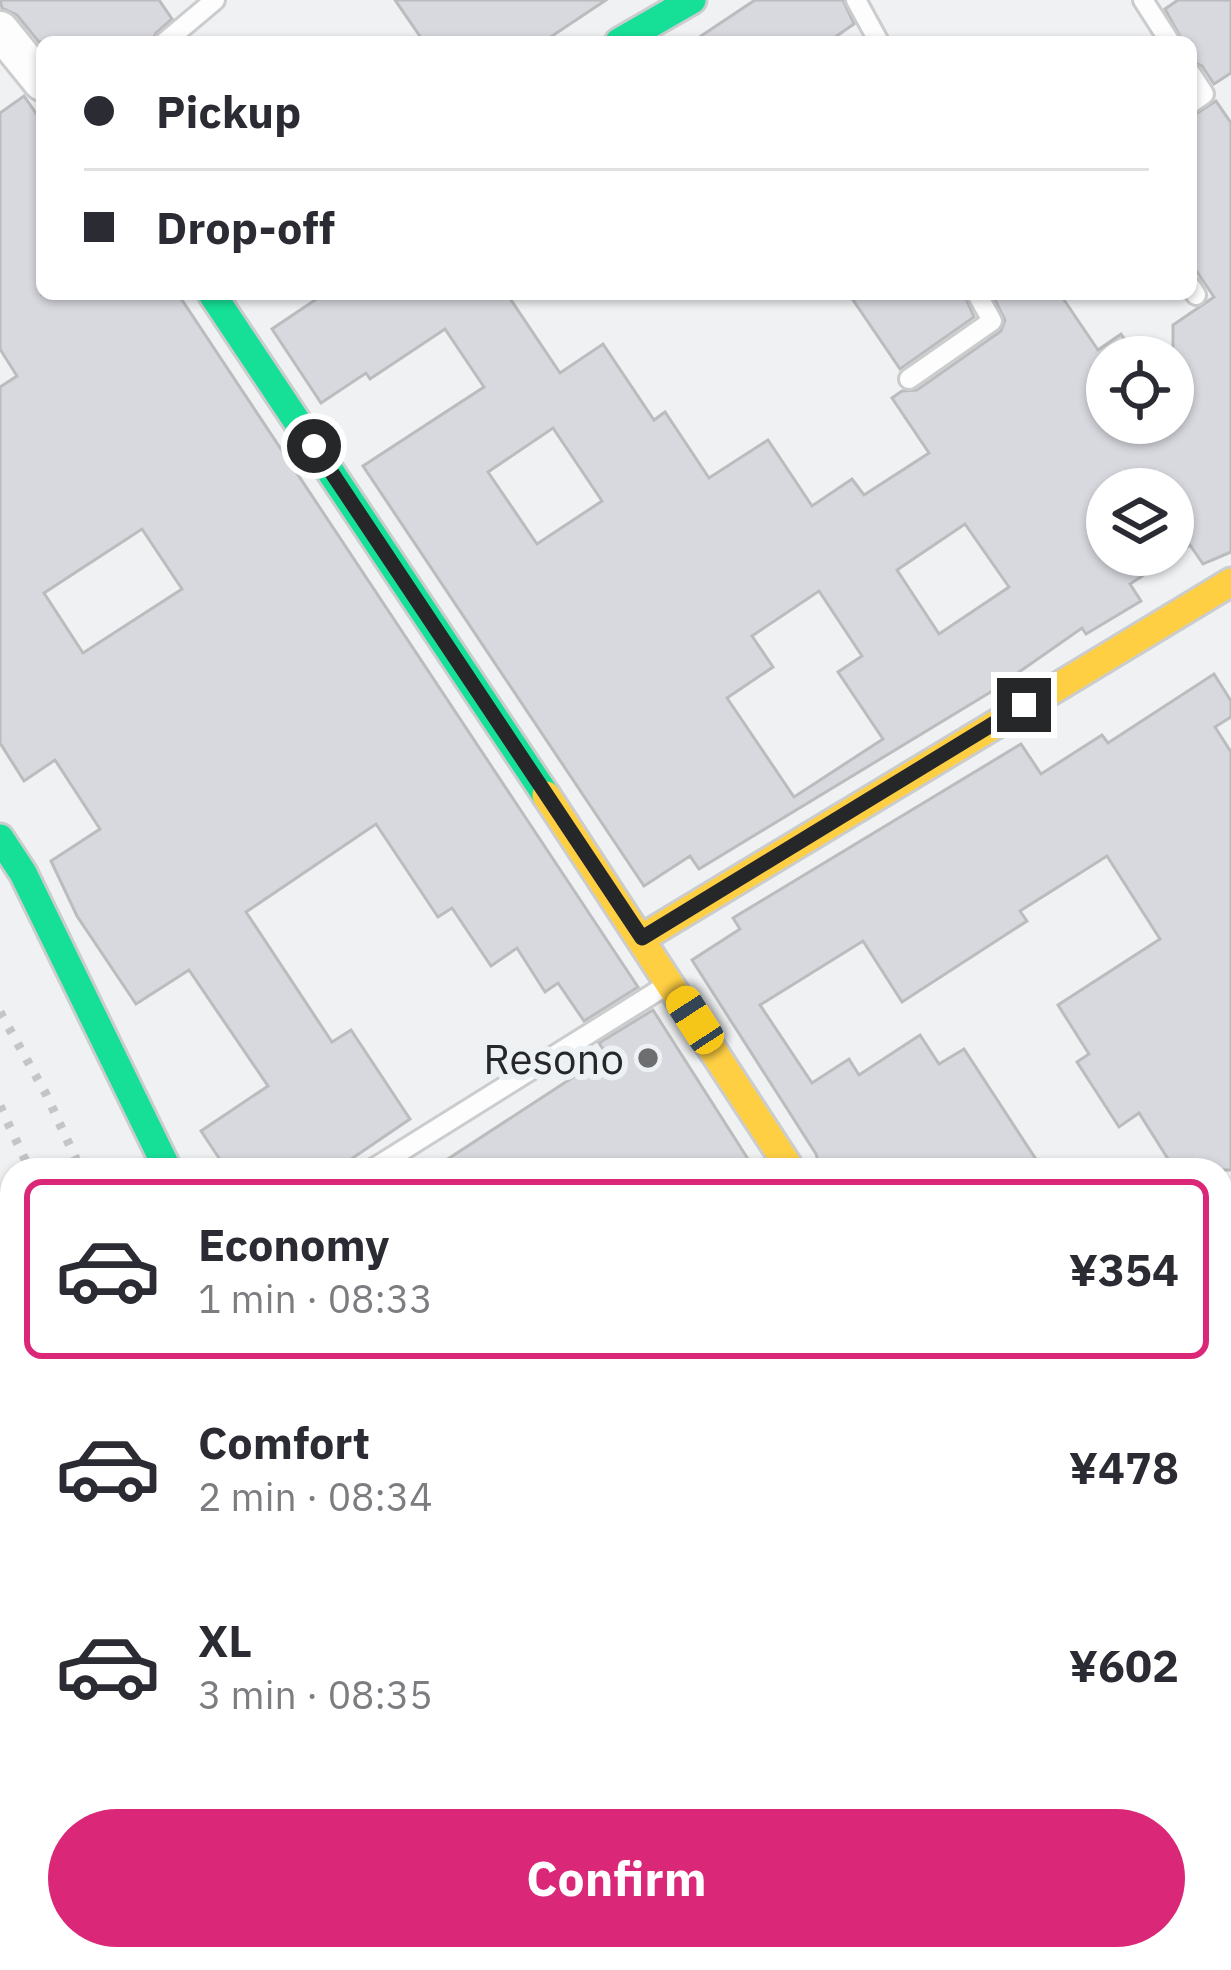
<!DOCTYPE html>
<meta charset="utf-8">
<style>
body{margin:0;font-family:"IBM Plex Sans",sans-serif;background:#f7f7f7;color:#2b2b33;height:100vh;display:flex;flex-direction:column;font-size:45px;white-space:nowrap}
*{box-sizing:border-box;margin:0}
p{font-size:39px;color:#7c7c81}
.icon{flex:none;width:66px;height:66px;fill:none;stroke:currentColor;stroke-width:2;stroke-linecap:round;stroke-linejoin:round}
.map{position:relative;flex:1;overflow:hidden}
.side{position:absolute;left:0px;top:1158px;width:1233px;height:813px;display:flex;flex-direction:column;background:#fff;border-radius:36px 36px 0 0;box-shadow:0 3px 9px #0004}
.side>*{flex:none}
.guide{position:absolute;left:36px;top:36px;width:1161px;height:264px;border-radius:18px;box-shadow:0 3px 9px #0004;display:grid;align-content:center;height:264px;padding:0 48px;background:#fff}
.tools{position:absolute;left:1086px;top:336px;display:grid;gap:24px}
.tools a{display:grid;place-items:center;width:108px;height:108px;border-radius:50%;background:#fff;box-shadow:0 3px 9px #0004;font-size:60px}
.end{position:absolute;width:54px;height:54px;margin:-27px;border:15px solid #262728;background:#fff;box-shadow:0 0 0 6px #fff}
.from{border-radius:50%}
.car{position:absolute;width:36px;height:72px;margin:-36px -18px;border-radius:15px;box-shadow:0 0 9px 3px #0007;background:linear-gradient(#f5c518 24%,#345 0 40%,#f5c518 0 76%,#345 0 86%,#f5c518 0)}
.guide b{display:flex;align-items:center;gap:42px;height:114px;font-size:45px}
.guide b+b{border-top:3px solid #e1e1e2}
.guide i{width:30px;height:30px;background:#2b2b33}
ul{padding:21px 0 0;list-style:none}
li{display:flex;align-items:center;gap:36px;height:180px;margin:0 24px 18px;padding:0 24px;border:6px solid transparent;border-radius:18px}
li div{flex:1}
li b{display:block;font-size:45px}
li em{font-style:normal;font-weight:800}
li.selected{border-color:#db2777}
li>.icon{width:108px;height:108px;stroke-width:1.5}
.button{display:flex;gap:24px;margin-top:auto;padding:24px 48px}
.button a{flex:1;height:138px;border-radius:72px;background:#db2777;color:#fff;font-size:48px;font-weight:800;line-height:138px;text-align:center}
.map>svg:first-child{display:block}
.building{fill:#d8d9df;stroke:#bbbcbd;stroke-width:3;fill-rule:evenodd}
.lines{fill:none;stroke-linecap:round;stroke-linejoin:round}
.lane-casing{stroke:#cbccce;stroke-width:24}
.street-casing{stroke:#cbccce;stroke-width:42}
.fast-casing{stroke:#cbccce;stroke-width:33}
.slow-casing{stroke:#cbccce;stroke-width:33}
.jam-casing{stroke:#cbccce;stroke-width:33}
.lane{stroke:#fdfdfd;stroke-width:18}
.street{stroke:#fdfdfd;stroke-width:36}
.fast{stroke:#16e098;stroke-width:27}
.slow{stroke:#ffcf43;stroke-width:27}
.jam{stroke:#f24e42;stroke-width:27}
.rail{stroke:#c4c6c6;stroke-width:9;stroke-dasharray:6 12;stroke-linecap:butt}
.route{stroke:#262728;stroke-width:15}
.poi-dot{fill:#6c6e6f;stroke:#eef1f4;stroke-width:4.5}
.labels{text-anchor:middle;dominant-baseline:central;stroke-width:12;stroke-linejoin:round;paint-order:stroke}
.poi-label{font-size:42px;fill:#262728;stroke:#eef1f4;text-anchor:end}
</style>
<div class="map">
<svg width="1231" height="1970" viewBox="0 0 1231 1970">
<rect width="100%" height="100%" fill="#eff1f3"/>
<!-- building -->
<g class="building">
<path d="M 0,0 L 159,0 L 172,19 L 156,33 L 152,42 L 39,42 L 17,15 L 2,8 Z"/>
<path d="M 395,0 L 606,0 L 543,42 L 424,42 Z"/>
<path d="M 755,0 L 843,0 L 854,24 L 828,42 L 692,42 Z"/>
<path d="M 1178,0 L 1231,0 L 1231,73 L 1214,84 L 1202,66 L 1191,61 L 1191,42 L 1183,42 L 1165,9 Z"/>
<path d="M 24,96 L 42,122 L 42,294 L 178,294 L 638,987 L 584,1021 L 558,983 L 545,992 L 517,948 L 491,966 L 452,908 L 438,917 L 376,824 L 246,912 L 332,1042 L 351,1030 L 410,1119 L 335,1170 L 227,1170 L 201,1131 L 268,1086 L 189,970 L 136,1004 L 77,916 L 51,861 L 100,829 L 55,760 L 24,781 L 0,743 L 0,387 L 17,376 L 0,349 L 0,113 ZM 142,529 L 182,589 L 83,653 L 44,593 Z"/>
<path d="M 1216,101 L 1231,123 L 1231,552 L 1203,564 L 1190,545 L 1130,584 L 1141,601 L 1086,634 L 1082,628 L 989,693 L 699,869 L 690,856 L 644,886 L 363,466 L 484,387 L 445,329 L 370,379 L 366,373 L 321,403 L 272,329 L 324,294 L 507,294 L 560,373 L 603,344 L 654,420 L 665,412 L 709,478 L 768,440 L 812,506 L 852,479 L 864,495 L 929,453 L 892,398 L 902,391 L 917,390 L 1001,331 L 1005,320 L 992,294 L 1060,294 L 1098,350 L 1121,334 L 1136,357 L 1107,357 L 1107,423 L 1173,423 L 1173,325 L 1214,297 L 1191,263 L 1191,117 ZM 553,428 L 602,501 L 537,544 L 488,472 ZM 1107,489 L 1173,489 L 1173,555 L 1107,555 ZM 965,524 L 1009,587 L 939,634 L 897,570 ZM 819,591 L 862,656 L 838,672 L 883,739 L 794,797 L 727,698 L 773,667 L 752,636 Z"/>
<path d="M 849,294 L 964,294 L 974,317 L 900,369 Z"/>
<path d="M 1214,674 L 1231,701 L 1231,717 L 1215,727 L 1231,752 L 1231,1170 L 1175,1170 L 1139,1113 L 1119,1127 L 1077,1062 L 1089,1054 L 1058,1005 L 1160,939 L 1107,856 L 1020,911 L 1027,921 L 902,1002 L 863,941 L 760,1005 L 812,1083 L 849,1059 L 859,1075 L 920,1035 L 939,1064 L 964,1049 L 1043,1170 L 821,1170 L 816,1154 L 692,960 L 740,929 L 733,918 L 1021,744 L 1041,774 L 1102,735 L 1108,743 Z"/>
<path d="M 653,1010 L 755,1170 L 431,1170 L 607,1055 L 599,1043 Z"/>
</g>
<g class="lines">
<defs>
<g id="lane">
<path d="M 856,0 L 879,42"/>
<path d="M 1143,0 L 1170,42"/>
<path d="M 165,42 L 215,0"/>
<path d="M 1191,74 L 1204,94 L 1191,103"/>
<path d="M 1191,287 L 1196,295"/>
<path d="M 909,379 L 992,321 L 977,294"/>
<path d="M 371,1170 L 667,985"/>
<path d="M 1221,1312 L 1231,1303"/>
</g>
<g id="street">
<path d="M 0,30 L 42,82"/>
<path d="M 1221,1711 L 1231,1705"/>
<path d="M 699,1959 L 707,1970"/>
<path d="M 867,1970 L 883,1959"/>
</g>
<g id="fast">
<path d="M 619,42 L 692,0"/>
<path d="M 212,294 L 546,795"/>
<path d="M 0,838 L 23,873 L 168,1170"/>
<path d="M 0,1465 L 12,1511"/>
<path d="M 67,1959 L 68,1970"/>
</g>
<g id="slow">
<path d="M 546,795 L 791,1170"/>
<path d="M 642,938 L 1231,582"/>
<path d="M 144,1970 L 152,1970"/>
</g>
<g id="jam">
<path d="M 235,1959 L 237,1970"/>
<path d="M 510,1959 L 517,1970"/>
</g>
</defs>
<!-- lane casing -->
<use href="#lane" class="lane-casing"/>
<!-- street casing -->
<use href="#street" class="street-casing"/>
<!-- fast casing -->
<use href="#fast" class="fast-casing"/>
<!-- slow casing -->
<use href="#slow" class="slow-casing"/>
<!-- jam casing -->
<use href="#jam" class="jam-casing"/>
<!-- lane -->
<use href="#lane" class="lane"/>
<!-- street -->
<use href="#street" class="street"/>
<!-- fast -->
<use href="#fast" class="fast"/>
<!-- slow -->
<use href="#slow" class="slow"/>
<!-- jam -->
<use href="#jam" class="jam"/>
<!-- rail -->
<g class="rail">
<path d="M 0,1012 L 46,1094 L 81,1170"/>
<path d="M 0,1106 L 30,1170"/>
<path d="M 300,1959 L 302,1970"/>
<path d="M 383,1959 L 387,1970"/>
</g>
</g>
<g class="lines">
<!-- route -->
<path class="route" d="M 314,446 L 642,938 L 1024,705"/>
</g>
<!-- markers -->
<circle class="poi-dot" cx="648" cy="1058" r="12"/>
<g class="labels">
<!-- poi labels -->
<g class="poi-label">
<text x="624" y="1058">Resono</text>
</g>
</g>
</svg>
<div class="tools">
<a><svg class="icon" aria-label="locate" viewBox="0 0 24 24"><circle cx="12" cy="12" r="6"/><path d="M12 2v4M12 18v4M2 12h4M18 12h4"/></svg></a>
<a><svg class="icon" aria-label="layers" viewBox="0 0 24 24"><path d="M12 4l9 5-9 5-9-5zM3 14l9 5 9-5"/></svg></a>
</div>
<i class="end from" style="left:314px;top:446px"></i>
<i class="end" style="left:1024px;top:705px"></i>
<i class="car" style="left:695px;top:1020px;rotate:327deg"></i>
<div class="guide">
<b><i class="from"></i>Pickup</b>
<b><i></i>Drop-off</b>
</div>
<section class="side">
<ul>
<li class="selected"><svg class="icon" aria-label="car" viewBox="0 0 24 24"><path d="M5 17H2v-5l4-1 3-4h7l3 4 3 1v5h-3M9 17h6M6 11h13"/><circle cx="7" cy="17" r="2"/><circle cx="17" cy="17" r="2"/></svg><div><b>Economy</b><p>1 min · 08:33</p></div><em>¥354</em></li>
<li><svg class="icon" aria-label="car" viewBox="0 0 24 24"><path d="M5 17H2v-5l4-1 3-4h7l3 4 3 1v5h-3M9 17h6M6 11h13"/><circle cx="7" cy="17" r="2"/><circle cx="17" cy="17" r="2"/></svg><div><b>Comfort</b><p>2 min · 08:34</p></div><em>¥478</em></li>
<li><svg class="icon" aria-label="car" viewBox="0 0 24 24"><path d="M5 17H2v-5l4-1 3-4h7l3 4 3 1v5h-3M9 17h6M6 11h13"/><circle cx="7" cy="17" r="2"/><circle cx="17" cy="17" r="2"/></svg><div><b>XL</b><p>3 min · 08:35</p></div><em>¥602</em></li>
</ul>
<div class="button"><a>Confirm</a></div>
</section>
</div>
